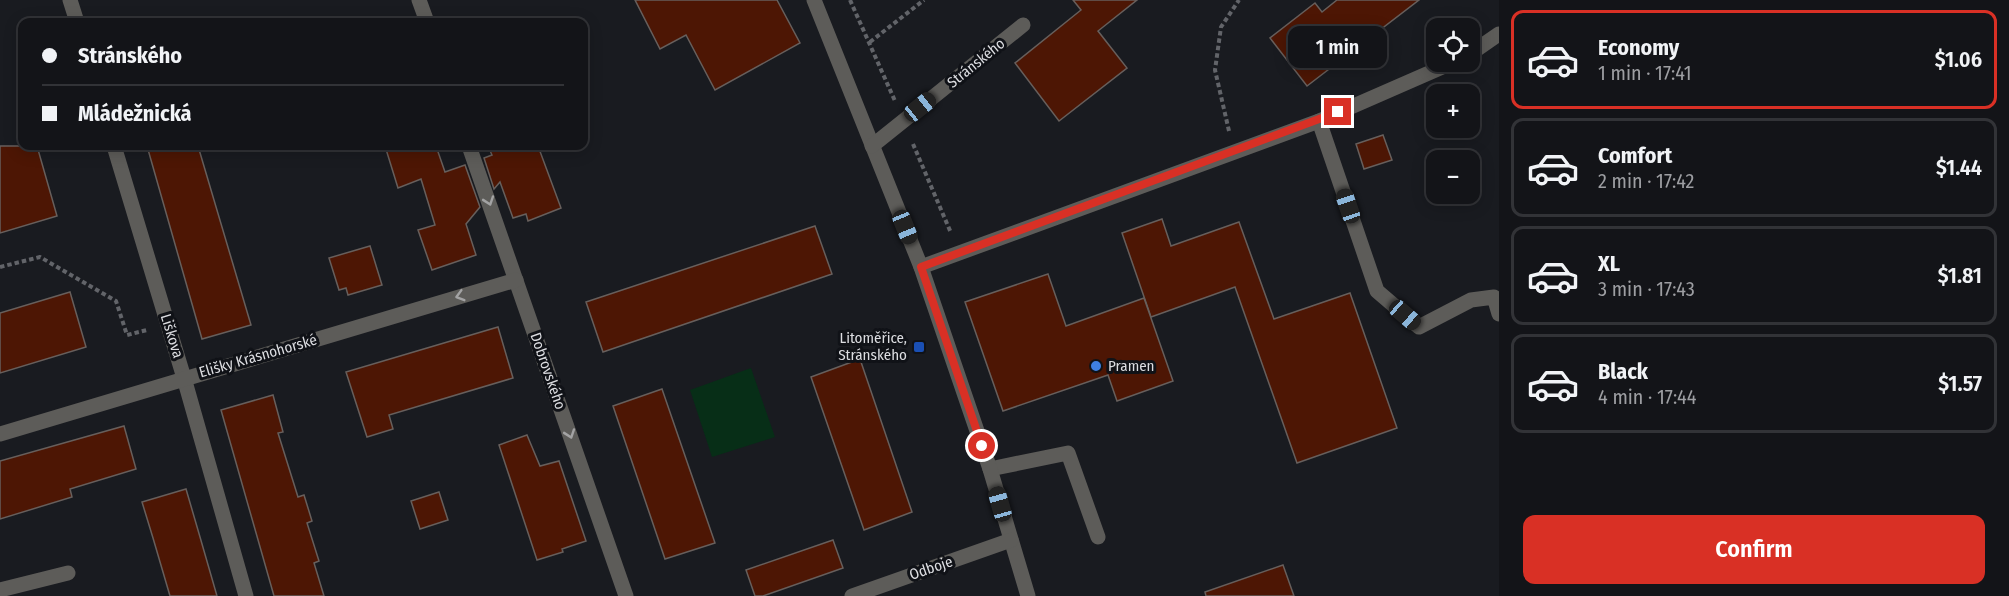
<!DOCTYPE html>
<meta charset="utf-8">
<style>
body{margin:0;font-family:"Fira Sans Condensed",sans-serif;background:#1c1d21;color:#f1f3f6;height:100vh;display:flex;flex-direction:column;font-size:22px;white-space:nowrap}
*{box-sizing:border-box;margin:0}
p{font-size:20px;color:#9d9ea2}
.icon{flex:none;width:33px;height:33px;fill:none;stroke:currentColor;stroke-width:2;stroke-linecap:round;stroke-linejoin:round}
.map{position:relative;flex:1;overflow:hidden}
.drawer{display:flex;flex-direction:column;background:#131418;width:510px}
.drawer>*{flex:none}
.hud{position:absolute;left:18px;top:18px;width:570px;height:132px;border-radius:12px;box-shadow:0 3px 15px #0003,0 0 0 2px #323337;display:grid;align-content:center;height:132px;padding:0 24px;background:#131418}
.fabs{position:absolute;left:1426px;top:18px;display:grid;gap:12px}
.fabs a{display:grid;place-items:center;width:54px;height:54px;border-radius:12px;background:#131418;box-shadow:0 3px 15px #0003,0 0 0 2px #323337;font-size:30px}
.end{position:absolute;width:27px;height:27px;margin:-14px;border:8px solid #d93025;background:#fff;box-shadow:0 0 0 3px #fff}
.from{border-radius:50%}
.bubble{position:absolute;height:42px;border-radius:12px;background:#131418;box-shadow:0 3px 15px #0003,0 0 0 2px #323337;font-size:20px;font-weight:600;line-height:42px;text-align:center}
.car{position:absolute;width:18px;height:36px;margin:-18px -9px;border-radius:8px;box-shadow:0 0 4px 2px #0007;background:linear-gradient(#222 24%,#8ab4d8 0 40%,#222 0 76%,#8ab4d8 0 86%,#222 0)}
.hud b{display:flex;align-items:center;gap:21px;height:57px;font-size:22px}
.hud b+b{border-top:2px solid #323337}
.hud i{width:15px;height:15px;background:#f1f3f6}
ul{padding:10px 0 0;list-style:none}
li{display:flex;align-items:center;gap:18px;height:99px;margin:0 12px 9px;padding:0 12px;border:3px solid #323337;border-radius:12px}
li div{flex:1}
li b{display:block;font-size:22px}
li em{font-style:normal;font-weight:600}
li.active{border-color:#d93025}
li>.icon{width:54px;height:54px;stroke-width:1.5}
.button{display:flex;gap:12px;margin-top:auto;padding:12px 24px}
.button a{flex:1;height:69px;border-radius:12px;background:#d93025;color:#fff;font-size:24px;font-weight:600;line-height:69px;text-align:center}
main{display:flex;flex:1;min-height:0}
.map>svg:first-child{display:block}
.green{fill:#072e17}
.building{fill:#4d1604;stroke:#675f5c;stroke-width:1.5}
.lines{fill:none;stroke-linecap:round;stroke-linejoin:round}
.path{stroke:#626469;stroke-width:4;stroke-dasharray:4.5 3;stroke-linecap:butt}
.service{stroke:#5d5c59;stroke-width:15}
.minor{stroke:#5d5c59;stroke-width:15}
.oneway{stroke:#a3a3a4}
.route{stroke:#d93025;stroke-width:8}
.transit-dot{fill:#1a4fb4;stroke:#101217;stroke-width:2}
.shop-dot{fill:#3f7fe0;stroke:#101217;stroke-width:2}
.labels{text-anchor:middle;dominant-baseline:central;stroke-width:6;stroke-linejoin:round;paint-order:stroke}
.street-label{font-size:15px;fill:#dcdde1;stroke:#101217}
.poi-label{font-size:15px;fill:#dcdde1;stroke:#101217;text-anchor:end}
</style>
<main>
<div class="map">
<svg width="1499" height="596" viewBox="0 0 1499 596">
<rect width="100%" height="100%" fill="#191b20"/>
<!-- green -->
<path class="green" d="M 751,368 L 775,437 L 712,457 L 690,390 Z"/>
<!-- building -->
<g class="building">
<path d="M 635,0 L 777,0 L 800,43 L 715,90 L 686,35 L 660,49 Z"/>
<path d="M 1073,0 L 1137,0 L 1098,31 L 1127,68 L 1059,121 L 1015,63 L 1081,10 Z"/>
<path d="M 1337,0 L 1419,0 L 1307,86 L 1270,38 L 1315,3 L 1322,12 Z"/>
<path d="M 1383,135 L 1392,160 L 1364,169 L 1356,144 Z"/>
<path d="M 0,146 L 37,146 L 57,216 L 0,233 Z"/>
<path d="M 147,146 L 198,146 L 251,325 L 202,339 Z"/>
<path d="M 385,146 L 436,146 L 445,172 L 465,165 L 480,207 L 466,224 L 476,255 L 432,270 L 418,230 L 435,225 L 421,179 L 398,188 Z"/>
<path d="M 488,146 L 538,146 L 561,208 L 528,221 L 526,214 L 513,218 L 500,182 L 494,189 L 484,158 L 492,155 Z"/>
<path d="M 1162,219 L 1171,246 L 1239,222 L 1274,319 L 1350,293 L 1397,428 L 1297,463 L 1235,287 L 1151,317 L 1122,233 Z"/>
<path d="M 815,226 L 832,274 L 603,352 L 586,302 Z"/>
<path d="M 370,246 L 382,285 L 348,295 L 346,288 L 339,290 L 329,258 Z"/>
<path d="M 1048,274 L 1066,326 L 1144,298 L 1173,381 L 1117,401 L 1108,375 L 1003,411 L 965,302 Z"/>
<path d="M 70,292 L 86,347 L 0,373 L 0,313 Z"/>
<path d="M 498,327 L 513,378 L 389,415 L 393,429 L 367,437 L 346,372 Z"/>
<path d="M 860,359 L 912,512 L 864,530 L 811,377 Z"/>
<path d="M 662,389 L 715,543 L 665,559 L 613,406 Z"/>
<path d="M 273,395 L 283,432 L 278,433 L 298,497 L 304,495 L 312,521 L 307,523 L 319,561 L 314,563 L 324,596 L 274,596 L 221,410 Z"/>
<path d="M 124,426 L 136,469 L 70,489 L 72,497 L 0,519 L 0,461 Z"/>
<path d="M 527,435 L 540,466 L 559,461 L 586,541 L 562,549 L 563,552 L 537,560 L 499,445 Z"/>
<path d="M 186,489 L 200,537 L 217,596 L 170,596 L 153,538 L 142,502 Z"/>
<path d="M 439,492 L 448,520 L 420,529 L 411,501 Z"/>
<path d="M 833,540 L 843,568 L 763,596 L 755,596 L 746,570 Z"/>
<path d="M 1283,565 L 1294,596 L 1206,596 L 1205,592 Z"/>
</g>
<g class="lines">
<!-- path -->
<g class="path">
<path d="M 850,0 L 895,101"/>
<path d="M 870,42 L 924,0"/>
<path d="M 1229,131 L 1215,70 L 1221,27 L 1239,0"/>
<path d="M 913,144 L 951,233"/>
<path d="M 0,267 L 40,257 L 116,301 L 127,335 L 147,330"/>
</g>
<!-- service -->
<g class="service">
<path d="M 990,469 L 1068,453 L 1098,537"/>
<path d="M 0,590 L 68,573"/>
</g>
<!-- minor -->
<g class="minor">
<path d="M 70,0 L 77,22"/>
<path d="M 419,0 L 427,22"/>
<path d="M 814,0 L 921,267 L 990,469 L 1028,596"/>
<path d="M 1470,54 L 1499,34"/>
<path d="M 1319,121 L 1377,291 L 1419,327 L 1471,300 L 1494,297 L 1499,314"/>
<path d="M 114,146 L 184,378 L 246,596"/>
<path d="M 469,146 L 626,596"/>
<path d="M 872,146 L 1023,25"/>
<path d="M 921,267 L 1319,121 L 1454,62"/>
<path d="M 0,434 L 516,280"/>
<path d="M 852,596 L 1011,540"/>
</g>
</g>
<!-- one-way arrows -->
<defs><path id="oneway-chevron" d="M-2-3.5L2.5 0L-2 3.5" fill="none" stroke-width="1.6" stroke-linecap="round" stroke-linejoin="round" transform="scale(1.5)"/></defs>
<g class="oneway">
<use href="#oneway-chevron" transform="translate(489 201) rotate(71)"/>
<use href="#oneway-chevron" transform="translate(460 296) rotate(164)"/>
<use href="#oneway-chevron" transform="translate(570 434) rotate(71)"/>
</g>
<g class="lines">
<!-- route -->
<path class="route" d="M 982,446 L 921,267 L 1338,112"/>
</g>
<!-- markers -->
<rect class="transit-dot" x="913" y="341" width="12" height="12" rx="3"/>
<circle class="shop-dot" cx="1096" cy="366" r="6"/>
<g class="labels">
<!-- street labels -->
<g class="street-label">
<text transform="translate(976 63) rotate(-39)">Stránského</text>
<text transform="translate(172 336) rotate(73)">Liškova</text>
<text transform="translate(258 356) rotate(-16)">Elišky Krásnohorské</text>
<text transform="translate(548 371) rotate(71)">Dobrovského</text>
<text transform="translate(931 568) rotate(-19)">Odboje</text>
</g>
<!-- poi labels -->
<g class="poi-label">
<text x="907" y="338">Litoměřice,<tspan x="907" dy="17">Stránského</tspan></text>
<text x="1108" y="366" text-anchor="start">Pramen</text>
</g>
</g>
</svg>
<div class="fabs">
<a><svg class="icon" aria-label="locate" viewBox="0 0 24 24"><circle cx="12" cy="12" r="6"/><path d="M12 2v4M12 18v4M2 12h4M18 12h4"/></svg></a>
<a>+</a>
<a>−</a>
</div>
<i class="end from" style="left:982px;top:446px"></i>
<i class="end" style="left:1338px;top:112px"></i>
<div class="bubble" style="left:1288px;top:26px;width:99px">1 min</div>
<i class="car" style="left:920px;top:107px;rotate:51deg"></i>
<i class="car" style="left:1348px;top:206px;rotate:341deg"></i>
<i class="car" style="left:905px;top:227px;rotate:158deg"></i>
<i class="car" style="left:1405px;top:315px;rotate:131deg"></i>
<i class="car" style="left:1000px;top:504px;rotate:344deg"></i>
<div class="hud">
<b><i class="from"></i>Stránského</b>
<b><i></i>Mládežnická</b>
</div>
</div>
<section class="drawer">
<ul>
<li class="active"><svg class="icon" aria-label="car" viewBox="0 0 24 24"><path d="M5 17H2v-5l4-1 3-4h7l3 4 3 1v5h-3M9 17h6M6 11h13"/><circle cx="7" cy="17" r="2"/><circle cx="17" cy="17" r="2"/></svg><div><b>Economy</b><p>1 min · 17:41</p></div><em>$1.06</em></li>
<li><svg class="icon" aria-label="car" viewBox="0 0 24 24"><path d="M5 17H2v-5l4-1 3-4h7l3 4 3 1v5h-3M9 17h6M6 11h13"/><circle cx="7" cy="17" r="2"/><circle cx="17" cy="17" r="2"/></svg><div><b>Comfort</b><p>2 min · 17:42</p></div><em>$1.44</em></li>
<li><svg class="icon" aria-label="car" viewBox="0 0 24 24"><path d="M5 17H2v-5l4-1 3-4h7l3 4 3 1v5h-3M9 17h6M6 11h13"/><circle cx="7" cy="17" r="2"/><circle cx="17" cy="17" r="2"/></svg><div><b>XL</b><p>3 min · 17:43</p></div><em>$1.81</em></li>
<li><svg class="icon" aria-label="car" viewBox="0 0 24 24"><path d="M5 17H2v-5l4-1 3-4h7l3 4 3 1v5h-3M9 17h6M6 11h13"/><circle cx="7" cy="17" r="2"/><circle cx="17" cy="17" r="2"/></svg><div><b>Black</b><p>4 min · 17:44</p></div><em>$1.57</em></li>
</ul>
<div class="button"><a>Confirm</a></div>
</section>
</main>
